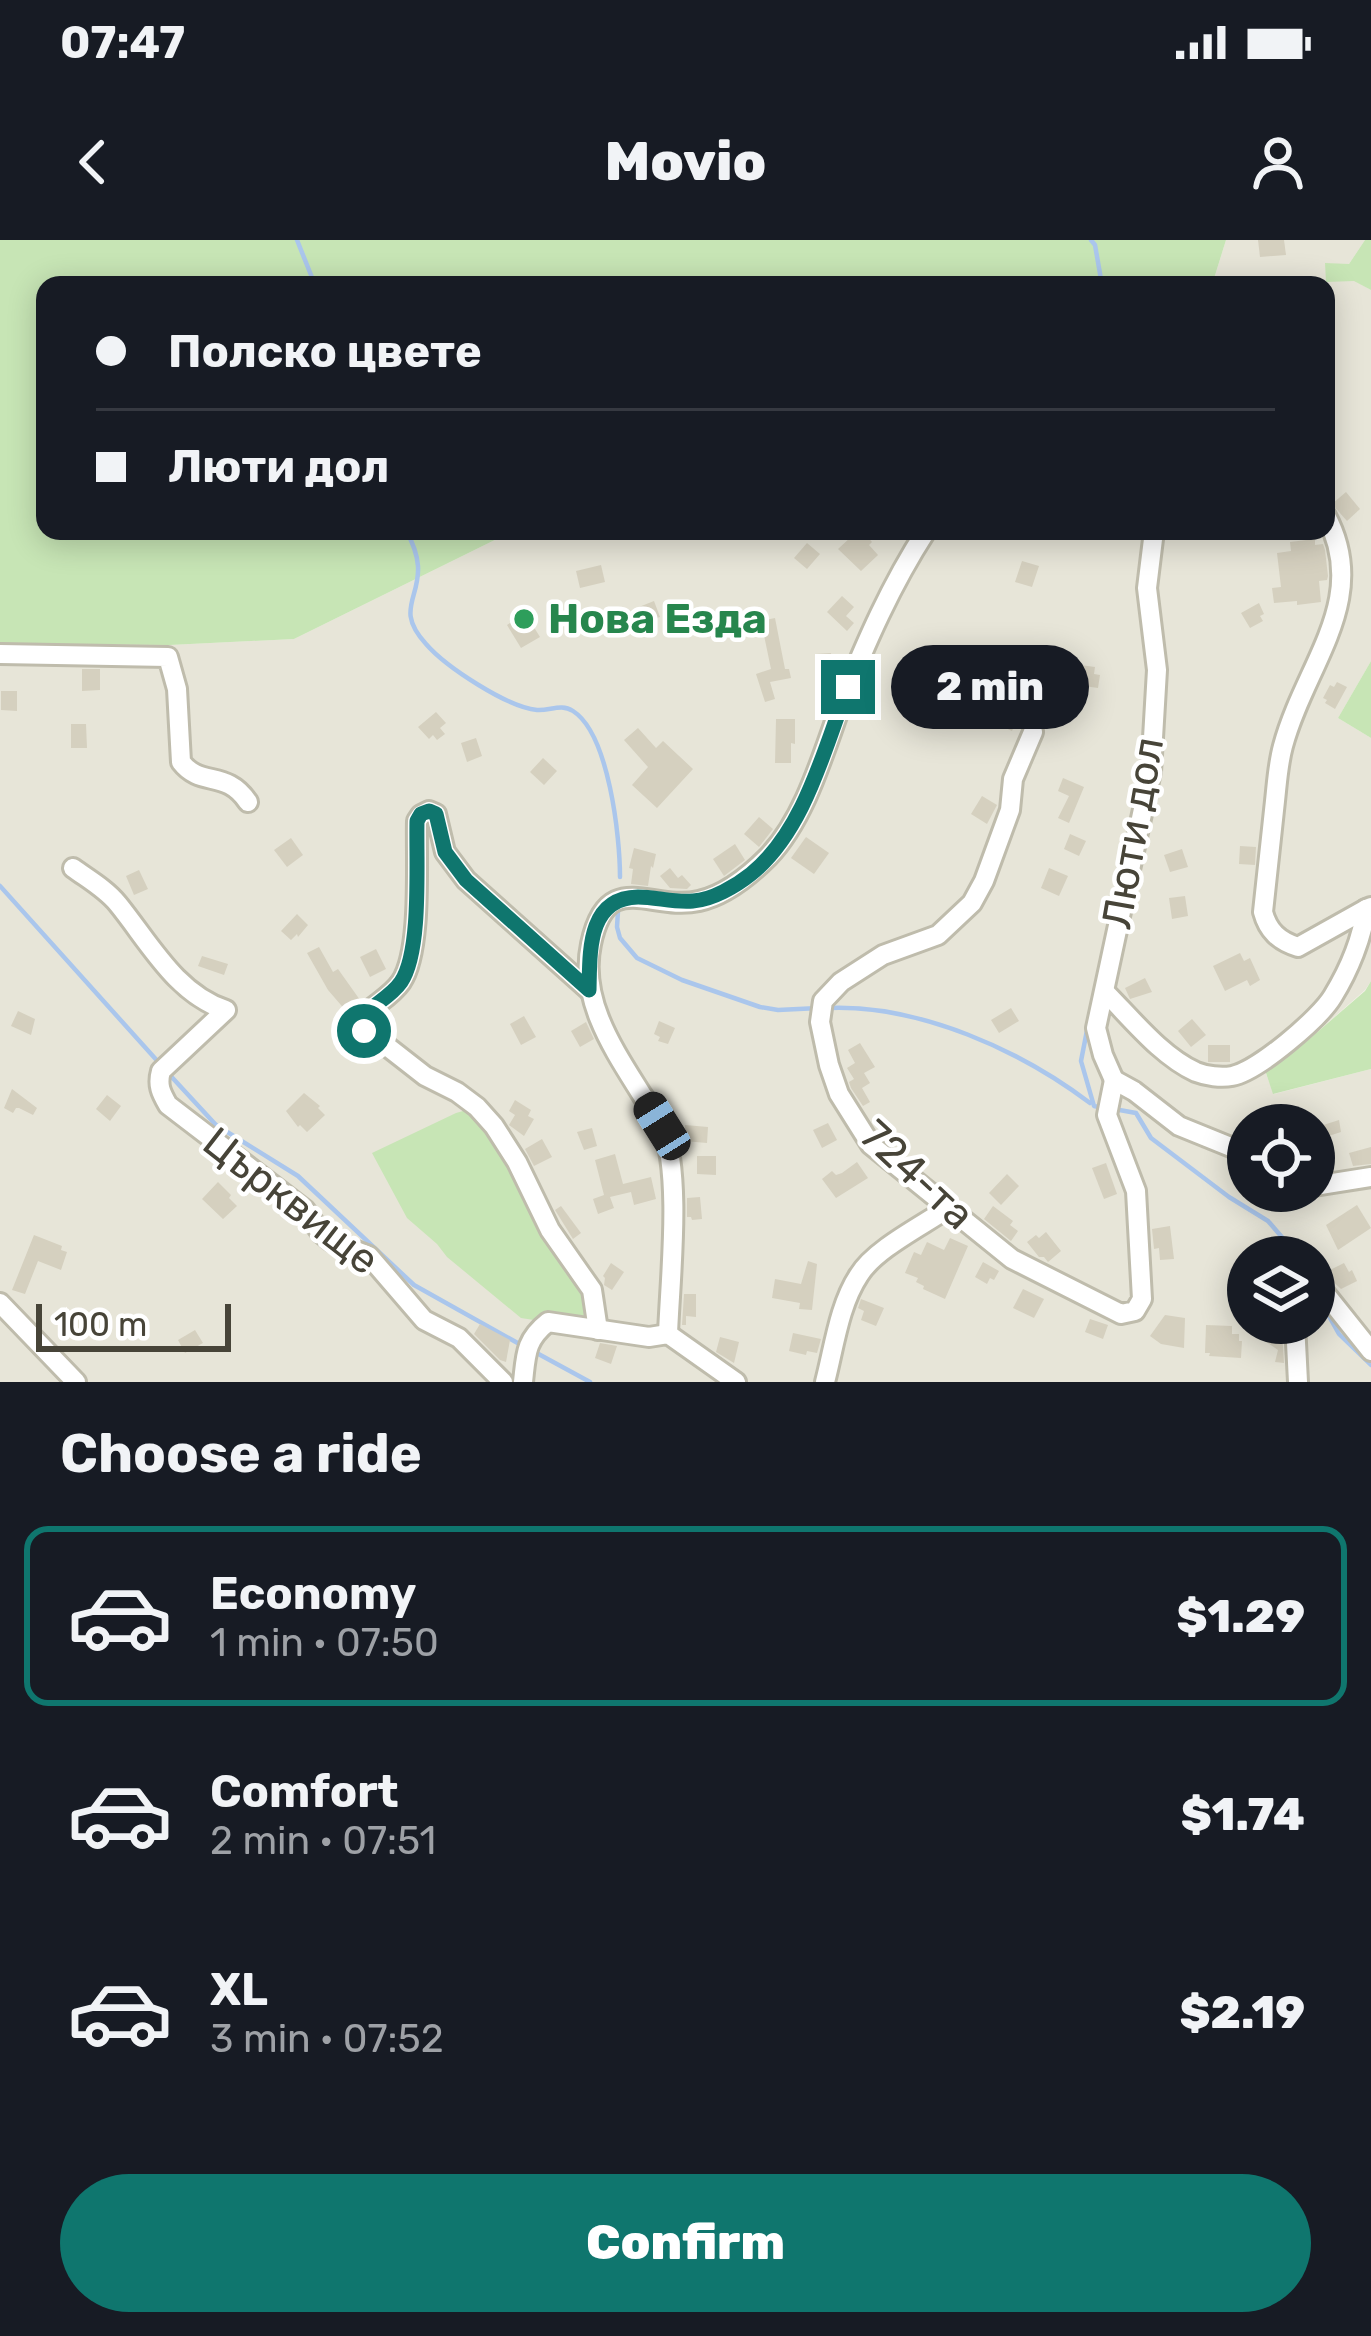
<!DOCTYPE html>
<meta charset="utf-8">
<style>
body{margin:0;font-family:Rubik,sans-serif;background:#20242c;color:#f1f3f6;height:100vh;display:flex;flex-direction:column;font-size:45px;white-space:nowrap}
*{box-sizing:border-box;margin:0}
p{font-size:39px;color:#9ea1a6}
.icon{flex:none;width:66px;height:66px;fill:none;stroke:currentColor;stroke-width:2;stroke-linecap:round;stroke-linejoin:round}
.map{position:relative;height:1142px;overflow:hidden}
.side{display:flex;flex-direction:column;background:#171b24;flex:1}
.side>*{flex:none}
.top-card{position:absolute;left:36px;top:36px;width:1299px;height:264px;border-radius:24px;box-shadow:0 6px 30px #0003;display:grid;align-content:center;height:264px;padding:0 60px;background:#171b24}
.fabs{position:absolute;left:1227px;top:864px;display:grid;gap:24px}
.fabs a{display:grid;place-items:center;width:108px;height:108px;border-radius:50%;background:#171b24;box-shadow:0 6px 30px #0003;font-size:60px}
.scale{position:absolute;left:36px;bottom:30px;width:195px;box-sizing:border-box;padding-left:12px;border:6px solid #474438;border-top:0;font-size:33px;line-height:42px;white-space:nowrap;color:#474438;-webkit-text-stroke:9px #fff;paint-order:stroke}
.end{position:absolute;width:54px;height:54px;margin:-27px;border:15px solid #0f766e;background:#fff;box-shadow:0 0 0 6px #fff}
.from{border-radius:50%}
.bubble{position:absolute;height:84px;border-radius:42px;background:#171b24;box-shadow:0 6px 30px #0003;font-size:39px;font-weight:800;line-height:84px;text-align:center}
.car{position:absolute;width:36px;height:72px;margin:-36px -18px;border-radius:15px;box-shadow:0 0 9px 3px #0007;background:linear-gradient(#222 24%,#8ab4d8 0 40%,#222 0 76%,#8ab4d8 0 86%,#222 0)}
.top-card b{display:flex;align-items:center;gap:42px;height:114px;font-size:45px}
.top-card b+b{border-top:3px solid #363941}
.top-card i{width:30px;height:30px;background:#f1f3f6}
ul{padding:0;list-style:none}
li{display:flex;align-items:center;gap:36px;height:180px;margin:0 24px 18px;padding:0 36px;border:6px solid transparent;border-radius:24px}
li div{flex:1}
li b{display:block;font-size:45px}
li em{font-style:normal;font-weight:800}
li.active{border-color:#0f766e}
li>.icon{width:108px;height:108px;stroke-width:1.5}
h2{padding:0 60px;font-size:54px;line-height:144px}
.cta{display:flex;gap:24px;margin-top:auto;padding:24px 60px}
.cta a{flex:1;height:138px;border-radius:72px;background:#0f766e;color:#fff;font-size:48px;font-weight:800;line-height:138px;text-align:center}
.status{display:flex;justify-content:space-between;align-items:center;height:84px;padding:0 60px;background:#171b24;direction:ltr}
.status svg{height:33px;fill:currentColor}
header{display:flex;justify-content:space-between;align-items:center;height:156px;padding:0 60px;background:#171b24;font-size:54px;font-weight:800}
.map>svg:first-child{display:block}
.residential{fill:#e7e5d8;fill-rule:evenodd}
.green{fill:#c7e5b5}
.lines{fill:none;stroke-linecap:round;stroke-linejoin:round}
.stream{stroke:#aac6ec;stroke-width:4.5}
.building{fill:#d5d0bf}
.minor-casing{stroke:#bfbcac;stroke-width:24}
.minor{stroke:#fff;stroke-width:18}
.route{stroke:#0f766e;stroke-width:15}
.leisure-dot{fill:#2e9e5b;stroke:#fff;stroke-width:4.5}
.labels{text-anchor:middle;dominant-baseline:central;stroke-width:9;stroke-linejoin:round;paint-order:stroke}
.leisure-label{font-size:42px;font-weight:bold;fill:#27864d;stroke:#fff;text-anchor:start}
.street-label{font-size:42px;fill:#474438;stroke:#fff}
</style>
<div class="status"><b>07:47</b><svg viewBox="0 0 49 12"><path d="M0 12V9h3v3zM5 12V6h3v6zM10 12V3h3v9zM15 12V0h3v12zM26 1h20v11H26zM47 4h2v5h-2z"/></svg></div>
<header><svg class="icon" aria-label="back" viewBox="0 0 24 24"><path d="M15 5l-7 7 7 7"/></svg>Movio<svg class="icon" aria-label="person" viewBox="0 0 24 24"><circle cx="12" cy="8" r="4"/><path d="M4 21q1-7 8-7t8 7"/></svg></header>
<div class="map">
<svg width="1371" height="1142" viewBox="0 0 1371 1142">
<rect width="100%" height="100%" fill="#f4f2ea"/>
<!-- residential -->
<path class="residential" d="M 1226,0 L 1365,0 L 1349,24 L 1325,24 L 1371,50 L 1371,421 L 1338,478 L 1371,498 L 1371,741 L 1365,750 L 1307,801 L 1265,831 L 1274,854 L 1371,829 L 1371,1142 L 0,1142 L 0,404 L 170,405 L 294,399 L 513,291 L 1326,291 L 1326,45 L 1212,45 ZM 1248,885 L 1314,885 L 1314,951 L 1248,951 ZM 1248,1017 L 1314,1017 L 1314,1083 L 1248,1083 Z"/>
<!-- green -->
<g class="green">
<path d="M 0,0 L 1226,0 L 1212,45 L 1019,45 L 1008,40 L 1005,45 L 45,45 L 45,291 L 513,291 L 294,399 L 170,405 L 0,404 Z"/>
<path d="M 1365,0 L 1371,0 L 1371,50 L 1354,41 L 1326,42 L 1325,23 L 1349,24 Z"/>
<path d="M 1371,421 L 1371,498 L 1338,478 Z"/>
<path d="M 1371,741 L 1371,829 L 1273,854 L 1265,830 L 1307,801 L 1365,751 Z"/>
<path d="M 477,867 L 592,1050 L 598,1090 L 521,1078 L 447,1017 L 437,1004 L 407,978 L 372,913 L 456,873 Z"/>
</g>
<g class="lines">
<!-- stream -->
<g class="stream">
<path d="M 297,0 L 315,45"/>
<path d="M 1091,0 L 1095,5 L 1102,45"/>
<path d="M 406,291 C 412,301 417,314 418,326 C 420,359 395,370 426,404 C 446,427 507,467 537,470 C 550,471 561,463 573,471 C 609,494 620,597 620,637"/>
<path d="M 0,646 L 161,825"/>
<path d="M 618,671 L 617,687 L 620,698 L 637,718 L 682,740 L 760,767 L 778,770 L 819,768"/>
<path d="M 1095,753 L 1111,676"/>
<path d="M 830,768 C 920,765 1020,810 1090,863"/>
<path d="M 1091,770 L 1081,821 L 1094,866 L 1103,868"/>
<path d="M 168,833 L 216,885 L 298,936 L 414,1045 L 523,1106"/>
<path d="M 1114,869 L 1136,873 L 1151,898 L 1229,957 L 1268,981 L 1299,1017"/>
<path d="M 1316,1053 L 1339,1094 L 1371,1125"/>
<path d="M 533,1111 L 590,1142"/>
</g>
</g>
<!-- building -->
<g class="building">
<path d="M 1258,0 L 1284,0 L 1286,15 L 1260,17 Z"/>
<path d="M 1346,252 L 1360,269 L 1347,281 L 1332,264 Z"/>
<path d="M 845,291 L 862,291 L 872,302 L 869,305 L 878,315 L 861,331 L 838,309 L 851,297 Z"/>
<path d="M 1315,299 L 1315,305 L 1323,304 L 1325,310 L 1328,336 L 1327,340 L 1319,341 L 1321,362 L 1297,365 L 1297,361 L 1274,363 L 1272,348 L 1281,347 L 1277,313 L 1291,311 L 1290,302 Z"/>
<path d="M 807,303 L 820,314 L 807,329 L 794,318 Z"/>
<path d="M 1022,321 L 1039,326 L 1032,347 L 1015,342 Z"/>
<path d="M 601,325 L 605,342 L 580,348 L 576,331 Z"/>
<path d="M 842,356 L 854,367 L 846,376 L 854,383 L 847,391 L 827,372 Z"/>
<path d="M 654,361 L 660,377 L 644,382 L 639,367 Z"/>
<path d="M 1259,363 L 1264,374 L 1260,376 L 1263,381 L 1250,388 L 1241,373 Z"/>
<path d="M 525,373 L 540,397 L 521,408 L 507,385 Z"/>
<path d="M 775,378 L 785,429 L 789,429 L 791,438 L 770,442 L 775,459 L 765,462 L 756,434 L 771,429 L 761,381 Z"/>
<path d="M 831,413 L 833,448 L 817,449 L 815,414 Z"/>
<path d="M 1080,425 L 1095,427 L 1094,434 L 1100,435 L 1098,448 L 1077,445 Z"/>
<path d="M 82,429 L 100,429 L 100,450 L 82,451 Z"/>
<path d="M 923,429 L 942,435 L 935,455 L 916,448 Z"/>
<path d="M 1337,442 L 1347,447 L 1335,469 L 1325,463 L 1327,460 L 1323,458 L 1330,445 L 1334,447 Z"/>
<path d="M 1,451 L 17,451 L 17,471 L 1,470 Z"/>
<path d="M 1009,456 L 1020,461 L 1017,467 L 1021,469 L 1012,491 L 997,484 Z"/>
<path d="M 436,472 L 446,483 L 440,488 L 445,494 L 437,500 L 433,495 L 429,499 L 418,487 Z"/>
<path d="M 776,479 L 795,479 L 795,504 L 791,503 L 791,523 L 775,523 Z"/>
<path d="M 71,484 L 86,484 L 87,508 L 71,508 Z"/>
<path d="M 638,488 L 656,508 L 663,501 L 693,529 L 657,568 L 632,545 L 648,527 L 624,500 Z"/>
<path d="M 476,498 L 482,516 L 467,522 L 461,503 Z"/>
<path d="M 543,518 L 557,531 L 544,545 L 530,532 Z"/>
<path d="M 1063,538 L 1084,547 L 1069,583 L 1058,578 L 1069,556 L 1058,551 Z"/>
<path d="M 982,556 L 997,565 L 987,584 L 971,574 Z"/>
<path d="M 759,577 L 773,589 L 759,607 L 744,594 Z"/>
<path d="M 1070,594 L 1086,601 L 1079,616 L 1064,609 Z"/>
<path d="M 806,597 L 829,613 L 814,634 L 791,618 Z"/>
<path d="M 291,598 L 303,615 L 287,627 L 274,610 Z"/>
<path d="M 735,604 L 745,620 L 724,636 L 713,619 Z"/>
<path d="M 1240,606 L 1256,607 L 1255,625 L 1239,624 Z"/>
<path d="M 634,608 L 656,614 L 653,628 L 651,626 L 648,646 L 631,644 L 633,629 L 629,628 Z"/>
<path d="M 1182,609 L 1188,627 L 1170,632 L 1164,615 Z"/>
<path d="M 670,628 L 678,638 L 682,635 L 691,645 L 687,649 L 670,648 L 660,636 Z"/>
<path d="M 1049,628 L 1068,636 L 1059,656 L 1041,648 Z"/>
<path d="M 139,630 L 148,649 L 134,655 L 126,636 Z"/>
<path d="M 1185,656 L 1188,676 L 1172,679 L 1169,658 Z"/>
<path d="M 297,674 L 308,685 L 298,697 L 297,694 L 291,700 L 281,691 Z"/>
<path d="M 319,707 L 333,732 L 338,729 L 360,760 L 347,772 L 328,750 L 307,713 Z"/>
<path d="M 376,709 L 386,729 L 370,737 L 360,717 Z"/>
<path d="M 1240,713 L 1244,721 L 1250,718 L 1260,740 L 1250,746 L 1247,740 L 1225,751 L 1213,726 Z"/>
<path d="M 202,716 L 228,724 L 224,735 L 198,726 Z"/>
<path d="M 1145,738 L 1152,752 L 1130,759 L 1125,748 Z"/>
<path d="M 1011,768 L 1019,781 L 999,793 L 991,780 Z"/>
<path d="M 18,771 L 35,779 L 31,795 L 11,786 Z"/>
<path d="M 524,776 L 536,797 L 521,805 L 510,784 Z"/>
<path d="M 1192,779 L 1206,795 L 1191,807 L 1178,791 Z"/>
<path d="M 659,781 L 675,788 L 668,804 L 658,801 L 660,797 L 654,794 Z"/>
<path d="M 586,782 L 594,799 L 580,807 L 571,791 Z"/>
<path d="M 860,803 L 875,827 L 864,833 L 870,843 L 862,848 L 870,862 L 863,866 L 851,848 L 849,842 L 854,839 L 847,828 L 855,823 L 848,810 Z"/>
<rect x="1208" y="805" width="22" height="17"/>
<path d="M 12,849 L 37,868 L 33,875 L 19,868 L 16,868 L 13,873 L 4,868 Z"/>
<path d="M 304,853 L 320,866 L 318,868 L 325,875 L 307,892 L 300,885 L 298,887 L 286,871 Z"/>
<path d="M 107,855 L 121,866 L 110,881 L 96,869 Z"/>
<path d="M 515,860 L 531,870 L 528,876 L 534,879 L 524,896 L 509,885 L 515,875 L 509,871 Z"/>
<path d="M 1339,880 L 1341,892 L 1316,900 L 1314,888 Z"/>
<path d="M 828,883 L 837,900 L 822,908 L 813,890 Z"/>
<path d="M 685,885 L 708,887 L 707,903 L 684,901 Z"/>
<path d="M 592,888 L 597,906 L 584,910 L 577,892 Z"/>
<path d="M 542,899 L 552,917 L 534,926 L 525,909 Z"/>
<path d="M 1371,907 L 1371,924 L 1353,926 L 1349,913 Z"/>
<path d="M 615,914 L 623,944 L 651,937 L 656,959 L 634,965 L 631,952 L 610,957 L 614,968 L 598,974 L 593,959 L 604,955 L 595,920 Z"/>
<path d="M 697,916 L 716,916 L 716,935 L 697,934 Z"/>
<path d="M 857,922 L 868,938 L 836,958 L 822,939 L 832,931 L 836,935 L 842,933 Z"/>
<path d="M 1106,923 L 1117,954 L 1104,959 L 1092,928 Z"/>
<path d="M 1007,934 L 1019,946 L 1001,965 L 989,953 Z"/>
<path d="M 218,942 L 231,955 L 229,958 L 237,966 L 223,979 L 202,959 Z"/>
<path d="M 700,957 L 702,979 L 692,980 L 691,977 L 687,977 L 687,958 Z"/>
<path d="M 1357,965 L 1371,988 L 1338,1010 L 1326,985 Z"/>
<path d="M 561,966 L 581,993 L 573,999 L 555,970 Z"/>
<path d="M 993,966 L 1013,981 L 1010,985 L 1018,991 L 1011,1001 L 984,979 Z"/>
<path d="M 1170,986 L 1174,1019 L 1160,1020 L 1159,1008 L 1154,1009 L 1152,989 Z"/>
<path d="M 1046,992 L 1061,1011 L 1048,1022 L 1044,1017 L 1039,1017 L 1027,1002 L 1036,995 L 1039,998 Z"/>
<path d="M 34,995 L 62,1006 L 61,1010 L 67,1012 L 61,1030 L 38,1021 L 25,1054 L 12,1050 Z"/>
<path d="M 950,998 L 968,1006 L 945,1059 L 923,1049 L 924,1046 L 916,1042 L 918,1038 L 905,1033 L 914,1012 L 921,1015 L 927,1002 L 944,1010 Z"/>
<path d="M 808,1021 L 817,1024 L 812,1070 L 799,1069 L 800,1063 L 772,1058 L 775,1039 L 801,1044 Z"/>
<path d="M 983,1022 L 999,1031 L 994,1040 L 990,1038 L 987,1044 L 975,1037 Z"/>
<path d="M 611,1023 L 624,1032 L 612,1050 L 604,1045 L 605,1038 L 603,1036 Z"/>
<path d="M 1344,1023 L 1349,1032 L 1352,1030 L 1357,1041 L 1341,1049 L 1324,1033 Z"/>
<path d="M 1023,1049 L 1044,1059 L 1034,1078 L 1013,1068 Z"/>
<path d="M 684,1054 L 696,1054 L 696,1077 L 686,1076 L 686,1085 L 682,1085 Z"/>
<path d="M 861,1059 L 884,1068 L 876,1086 L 861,1080 L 864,1071 L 858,1068 Z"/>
<path d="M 1165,1075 L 1185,1078 L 1184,1108 L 1161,1104 L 1150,1096 Z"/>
<path d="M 1090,1079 L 1108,1085 L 1103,1099 L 1085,1092 Z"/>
<path d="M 480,1084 L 510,1100 L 506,1122 L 500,1120 L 474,1094 Z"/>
<path d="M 1206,1085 L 1232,1086 L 1232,1094 L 1239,1094 L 1239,1101 L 1242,1101 L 1241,1118 L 1209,1116 L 1210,1113 L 1205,1113 Z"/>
<path d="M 1269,1088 L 1282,1090 L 1284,1123 L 1275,1122 L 1278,1110 L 1262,1099 Z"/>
<path d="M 195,1090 L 203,1103 L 185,1113 L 178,1100 Z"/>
<path d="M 793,1093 L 821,1099 L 817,1113 L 807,1111 L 806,1115 L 789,1111 Z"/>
<path d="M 720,1097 L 739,1102 L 734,1123 L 716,1112 Z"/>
<path d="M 600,1103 L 617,1106 L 611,1124 L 595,1118 Z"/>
</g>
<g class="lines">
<defs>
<g id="minor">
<path d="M 1326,276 C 1371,360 1305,424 1283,506 C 1278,524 1277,543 1275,561 C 1271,598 1267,635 1263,672 C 1268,691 1279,701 1298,707 L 1366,669"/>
<path d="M 0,414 L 168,417 L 177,449 L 181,522 C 201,548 226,529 248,562"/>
<path d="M 1033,492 L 1013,539 L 1010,570 L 984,641 L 972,663 L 938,695 L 883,715 L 841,742 L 823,761 L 820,782 L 829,825 L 839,854 L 871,905 L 1012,1019 L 1121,1074 L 1135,1071 L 1142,1059 L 1136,951 L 1107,875 L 1114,840"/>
<path d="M 73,628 C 88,639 106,649 118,664 C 149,702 176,754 226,770 L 161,831 C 157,845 161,853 168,865 L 305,970 L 321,993 L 331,1001 L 369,1016 L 424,1080 L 459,1098 L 503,1142"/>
<path d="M 589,750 L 466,640 L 445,612 L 436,574 L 429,571 L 421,575 L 417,581 C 416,621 422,711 401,742 C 390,758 372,765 359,780 L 361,786 L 425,836 L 457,852 L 477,867 L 494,886 L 517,922 L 550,990 L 592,1050 L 598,1090"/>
<path d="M 1105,752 C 1132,779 1161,816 1196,832 C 1206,836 1221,838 1232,836 C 1258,831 1320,778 1333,756 C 1349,730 1362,698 1366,669 L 1371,667"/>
<path d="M 1114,840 L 1103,815 L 1096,788 L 1151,532 L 1157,430 L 1147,348 L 1154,291"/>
<path d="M 1114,840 L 1134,851 L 1179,886 L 1248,914"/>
<path d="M 1314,946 L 1371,937"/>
<path d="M 1314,1049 L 1320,1047 L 1371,1111"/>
<path d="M 0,1063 L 76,1142"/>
<path d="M 1295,1083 L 1298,1142"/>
<path d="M 668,1094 C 670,1039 682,935 662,885 C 657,875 648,864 642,855 C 614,810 579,760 591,704 C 607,627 651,672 699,661 C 726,655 749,636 768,617 C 806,577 823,513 842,462 C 866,402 891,345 926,291"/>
<path d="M 523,1142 C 526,1115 525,1100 548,1082 L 649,1097 L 668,1094 L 736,1142"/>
<path d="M 825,1142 C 834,1108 839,1065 859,1035 C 875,1009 922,986 948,968"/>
</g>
</defs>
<!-- minor casing -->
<use href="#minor" class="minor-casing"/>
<!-- minor -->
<use href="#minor" class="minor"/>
</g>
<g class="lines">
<!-- route -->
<path class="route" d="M 364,791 L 359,780 C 371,765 390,758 401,742 C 422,711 416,621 417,581 L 421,574 L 429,571 L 436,574 L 445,612 L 466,640 L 589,750 C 590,712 587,658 638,657 C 656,657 675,663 693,661 C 712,660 736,646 751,634 C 805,590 824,509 848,447"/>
</g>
<!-- markers -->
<circle class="leisure-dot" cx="524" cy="379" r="12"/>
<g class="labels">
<!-- leisure labels -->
<g class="leisure-label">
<text x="548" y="379">Нова Езда</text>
</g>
<!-- street labels -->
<g class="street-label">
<text transform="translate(1133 593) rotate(-80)">Люти дол</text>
<text transform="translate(917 935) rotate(43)">724-та</text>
<text transform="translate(291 961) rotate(38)">Църквище</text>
</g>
</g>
</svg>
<div class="fabs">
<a><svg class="icon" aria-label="locate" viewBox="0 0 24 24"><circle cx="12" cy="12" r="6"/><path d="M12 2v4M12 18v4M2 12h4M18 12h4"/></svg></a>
<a><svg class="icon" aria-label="layers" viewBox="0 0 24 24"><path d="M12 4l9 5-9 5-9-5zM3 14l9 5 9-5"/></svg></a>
</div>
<div class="scale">100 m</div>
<i class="end from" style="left:364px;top:791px"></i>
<i class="end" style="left:848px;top:447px"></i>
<div class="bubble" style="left:891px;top:405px;width:198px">2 min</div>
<i class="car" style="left:662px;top:886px;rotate:328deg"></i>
<div class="top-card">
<b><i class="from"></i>Полско цвете</b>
<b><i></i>Люти дол</b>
</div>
</div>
<section class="side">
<h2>Choose a ride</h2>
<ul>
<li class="active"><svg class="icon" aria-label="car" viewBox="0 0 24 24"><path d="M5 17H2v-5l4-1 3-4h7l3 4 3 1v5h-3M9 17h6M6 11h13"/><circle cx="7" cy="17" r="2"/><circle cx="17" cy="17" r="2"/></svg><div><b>Economy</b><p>1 min · 07:50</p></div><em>$1.29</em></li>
<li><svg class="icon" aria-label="car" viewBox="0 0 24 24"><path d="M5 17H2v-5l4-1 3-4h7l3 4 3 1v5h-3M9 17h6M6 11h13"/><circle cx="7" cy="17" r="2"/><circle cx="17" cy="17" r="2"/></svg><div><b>Comfort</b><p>2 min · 07:51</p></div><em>$1.74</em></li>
<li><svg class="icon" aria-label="car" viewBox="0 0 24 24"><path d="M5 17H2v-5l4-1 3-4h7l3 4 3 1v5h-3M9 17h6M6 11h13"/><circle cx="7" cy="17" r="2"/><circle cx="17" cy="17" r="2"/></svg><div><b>XL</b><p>3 min · 07:52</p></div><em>$2.19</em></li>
</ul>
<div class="cta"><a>Confirm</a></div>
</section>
